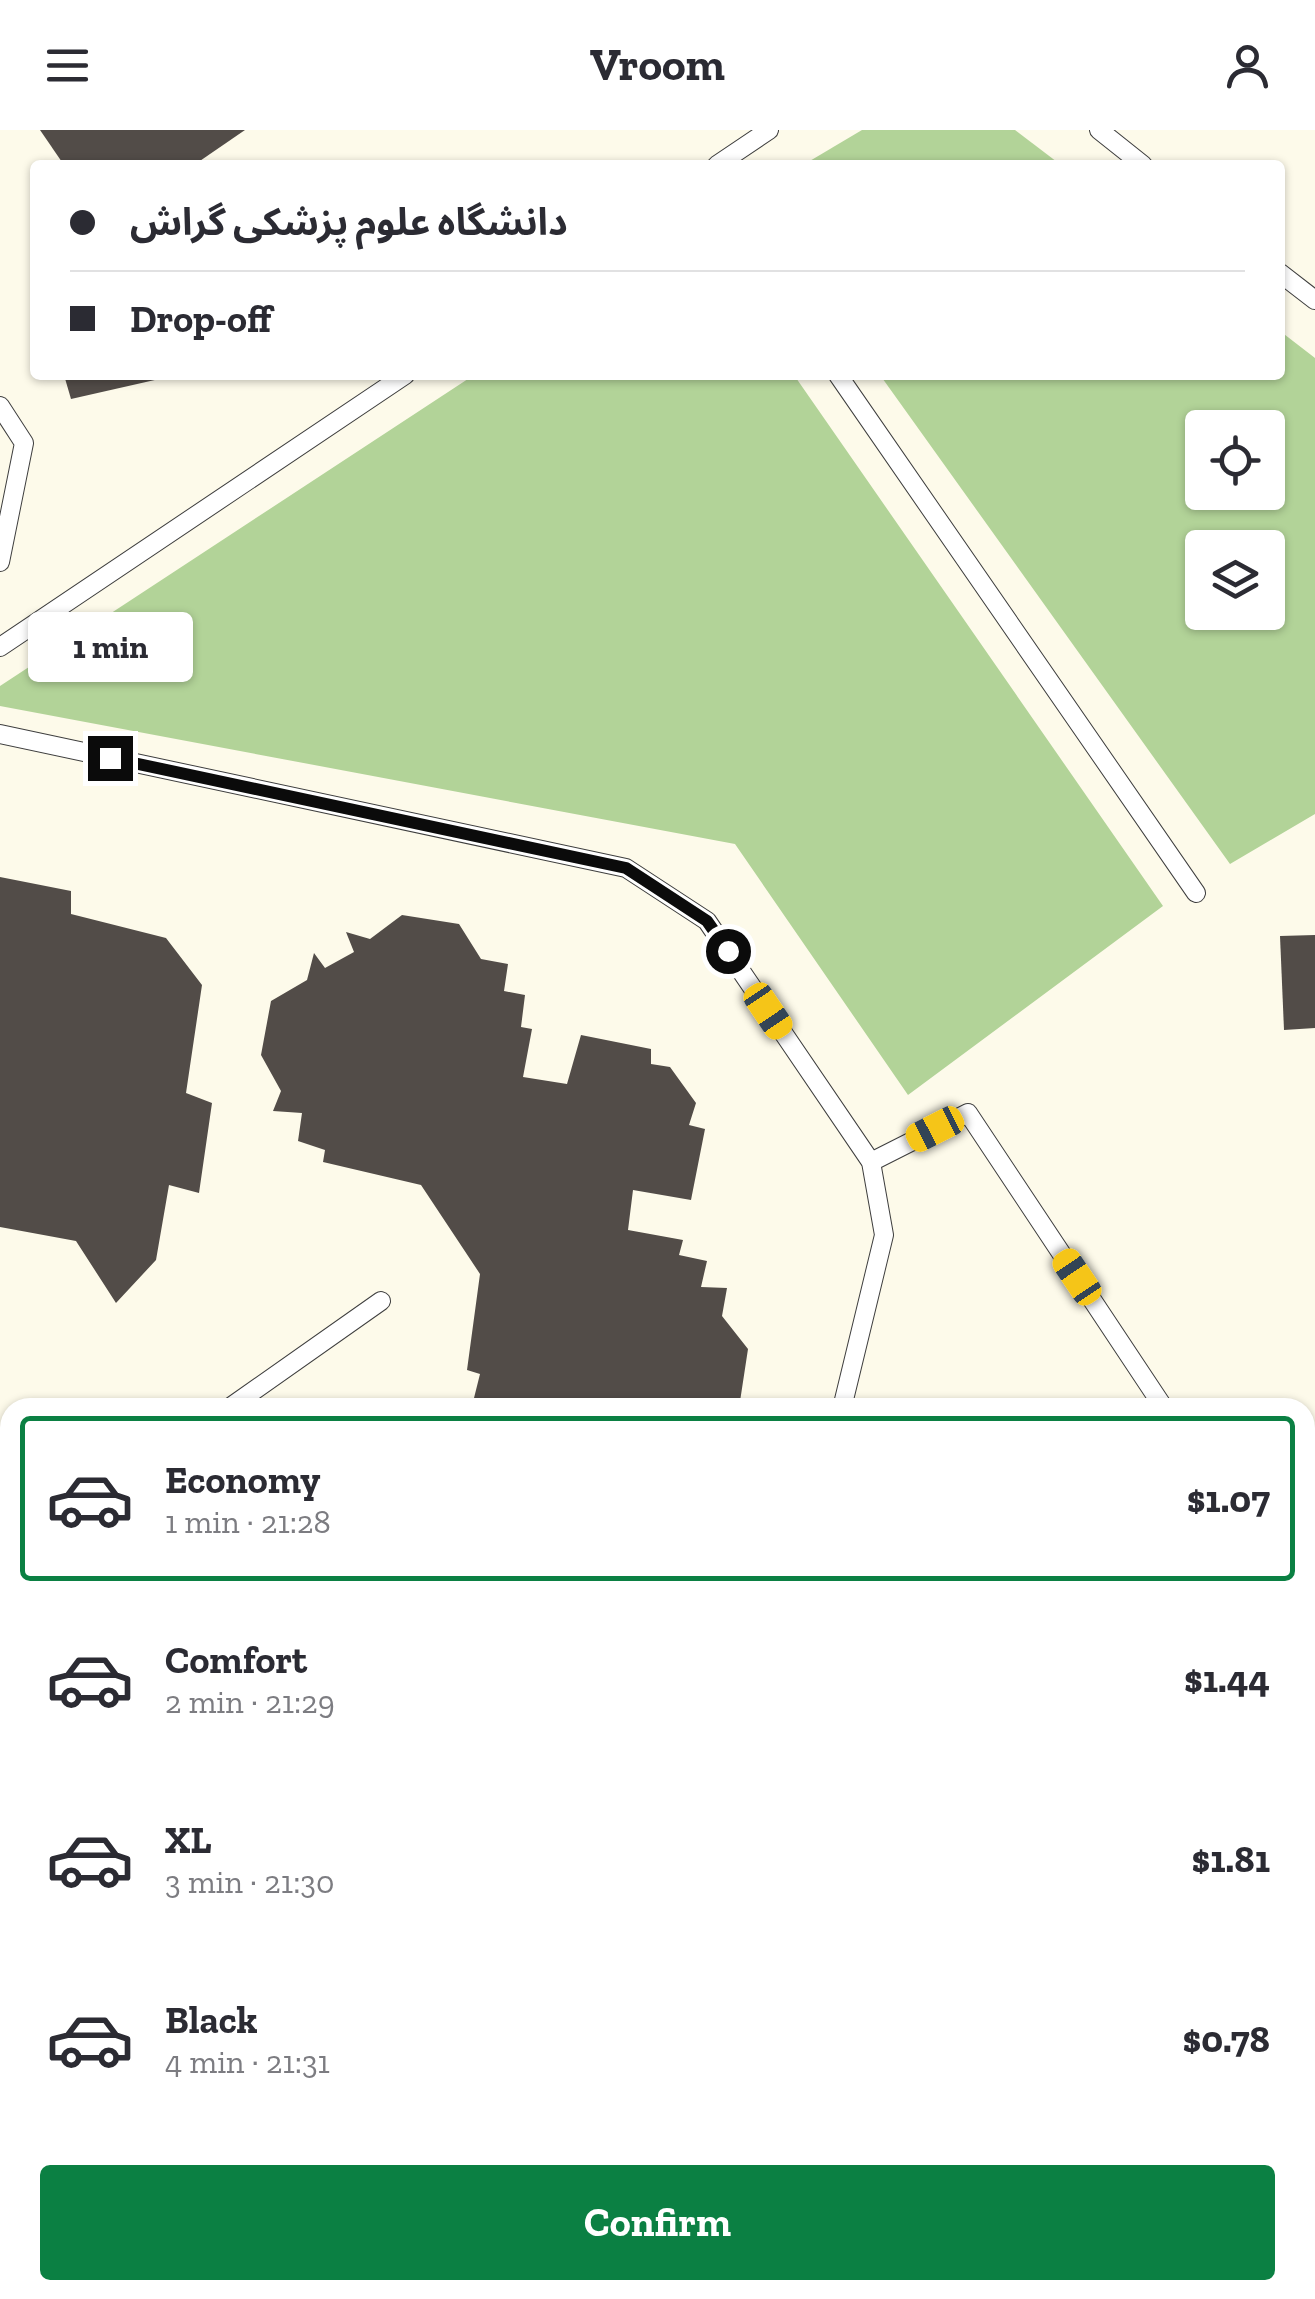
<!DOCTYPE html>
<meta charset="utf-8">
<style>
body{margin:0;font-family:"Zilla Slab","Noto Sans Arabic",serif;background:#f2f2f3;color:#2b2b33;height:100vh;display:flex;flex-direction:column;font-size:38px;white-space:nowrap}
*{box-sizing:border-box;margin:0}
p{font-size:32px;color:#7c7c81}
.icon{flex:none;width:55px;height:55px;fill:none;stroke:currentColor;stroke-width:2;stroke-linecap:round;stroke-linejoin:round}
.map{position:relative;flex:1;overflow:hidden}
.panel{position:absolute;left:0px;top:1268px;width:1315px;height:902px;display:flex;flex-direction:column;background:#fff;border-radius:30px 30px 0 0;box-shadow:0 2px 8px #0004}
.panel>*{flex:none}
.top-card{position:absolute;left:30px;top:30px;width:1255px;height:220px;border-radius:10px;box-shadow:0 2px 8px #0004;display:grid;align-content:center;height:220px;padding:0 40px;background:#fff}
.tools{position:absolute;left:1185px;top:280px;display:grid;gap:20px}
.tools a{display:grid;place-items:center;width:100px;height:100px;border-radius:10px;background:#fff;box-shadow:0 2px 8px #0004;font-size:50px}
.end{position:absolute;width:45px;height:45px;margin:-22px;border:12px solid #0b0b0b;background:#fff;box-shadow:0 0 0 5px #fff}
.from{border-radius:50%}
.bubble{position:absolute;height:70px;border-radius:10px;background:#fff;box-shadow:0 2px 8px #0004;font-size:32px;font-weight:700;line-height:70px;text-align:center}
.car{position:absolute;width:30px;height:60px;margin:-30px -15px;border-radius:12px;box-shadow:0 0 8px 2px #0007;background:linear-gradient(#f5c518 24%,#345 0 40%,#f5c518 0 76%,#345 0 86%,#f5c518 0)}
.top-card b{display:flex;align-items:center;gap:35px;height:95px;font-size:38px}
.top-card b+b{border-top:2px solid #e1e1e2}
.top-card i{width:25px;height:25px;background:#2b2b33}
ul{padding:18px 0 0;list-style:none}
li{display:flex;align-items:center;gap:30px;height:165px;margin:0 20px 15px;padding:0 20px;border:5px solid transparent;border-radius:10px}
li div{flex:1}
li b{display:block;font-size:38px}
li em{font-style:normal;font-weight:700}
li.selected{border-color:#0b8043}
li>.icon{width:90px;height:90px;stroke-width:1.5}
.cta{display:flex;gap:20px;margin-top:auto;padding:20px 40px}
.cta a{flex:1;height:115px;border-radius:10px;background:#0b8043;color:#fff;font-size:40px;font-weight:700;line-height:115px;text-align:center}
header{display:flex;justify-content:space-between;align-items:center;height:130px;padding:0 40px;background:#fff;font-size:45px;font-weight:700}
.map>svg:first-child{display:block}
.forest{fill:#b2d398;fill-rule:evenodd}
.building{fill:#524c48}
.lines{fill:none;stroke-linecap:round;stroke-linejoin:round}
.lane-casing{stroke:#3e3e3e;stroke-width:20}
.lane{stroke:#fff;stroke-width:18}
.route{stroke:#0b0b0b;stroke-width:12}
</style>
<header><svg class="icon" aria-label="menu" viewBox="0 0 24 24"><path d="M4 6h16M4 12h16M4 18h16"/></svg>Vroom<svg class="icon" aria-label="person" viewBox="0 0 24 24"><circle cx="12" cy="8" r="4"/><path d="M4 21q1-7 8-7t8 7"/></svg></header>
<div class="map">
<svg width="1315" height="2169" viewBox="0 0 1315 2169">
<rect width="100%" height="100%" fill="#fdfaea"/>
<!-- forest -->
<g class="forest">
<path d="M 862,0 L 1015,0 L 1061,35 L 803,35 Z"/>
<path d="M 1280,201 L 1315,228 L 1315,684 L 1230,734 L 880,245 L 1280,245 ZM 1202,298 L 1268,298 L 1268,362 L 1202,362 ZM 1202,418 L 1268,418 L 1268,482 L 1202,482 Z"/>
<path d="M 474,245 L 794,245 L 1163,776 L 908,965 L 735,714 L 0,576 L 0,556 Z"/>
<path d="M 3,1555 L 10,1557 L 10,1809 L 0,1798 L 0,1569 Z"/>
<path d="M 1315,2108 L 1315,2169 L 1229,2169 L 1241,2160 L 1305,2160 L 1305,2115 Z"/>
<path d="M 327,2160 L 919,2160 L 924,2169 L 314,2169 Z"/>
</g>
<!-- building -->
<g class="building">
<path d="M 40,0 L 245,0 L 194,35 L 64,35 Z"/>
<path d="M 64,245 L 168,245 L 168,247 L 71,269 Z"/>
<path d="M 0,747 L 71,761 L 71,784 L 166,808 L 202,855 L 186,963 L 212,973 L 199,1063 L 169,1055 L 156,1130 L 116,1173 L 76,1111 L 0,1097 Z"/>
<path d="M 402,785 L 459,794 L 481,829 L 508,834 L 504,861 L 525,865 L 521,897 L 532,899 L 523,947 L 567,954 L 581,905 L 651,919 L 651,934 L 670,937 L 696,973 L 689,995 L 705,999 L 691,1070 L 633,1060 L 628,1100 L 683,1110 L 679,1125 L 707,1131 L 701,1157 L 727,1158 L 722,1186 L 748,1219 L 739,1278 L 472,1276 L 480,1244 L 467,1240 L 480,1144 L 421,1055 L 323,1032 L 325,1020 L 298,1011 L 302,983 L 273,981 L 281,961 L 261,925 L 271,871 L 307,850 L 314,823 L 325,838 L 354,822 L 346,802 L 370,809 Z"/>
<path d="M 1315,805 L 1315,898 L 1284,900 L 1280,806 Z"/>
</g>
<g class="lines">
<defs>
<g id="lane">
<path d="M 1099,0 L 1143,35"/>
<path d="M 717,35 L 769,0"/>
<path d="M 1280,143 L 1315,170"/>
<path d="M 838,245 L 1196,763"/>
<path d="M 0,276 L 24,313 L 0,432"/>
<path d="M 0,517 L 405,245"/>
<path d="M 0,604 L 626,738 L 707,791 L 871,1032 L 884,1105 L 842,1278"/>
<path d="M 871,1032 L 968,983 L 1164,1278"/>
<path d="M 229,1278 L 381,1171"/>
<path d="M 0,1438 L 10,1431"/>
<path d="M 1305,1488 L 1315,1503"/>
<path d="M 0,1862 L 10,1873"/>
<path d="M 0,1935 L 10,1939"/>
<path d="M 1305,2060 L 1315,2053"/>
<path d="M 949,2160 L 955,2169"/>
<path d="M 1150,2169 L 1163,2160"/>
</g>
</defs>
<!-- lane casing -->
<use href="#lane" class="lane-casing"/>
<!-- lane -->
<use href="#lane" class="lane"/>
</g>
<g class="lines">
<!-- route -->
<path class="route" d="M 110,628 L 626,738 L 707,791 L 728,821"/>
</g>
</svg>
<div class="tools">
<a><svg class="icon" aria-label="locate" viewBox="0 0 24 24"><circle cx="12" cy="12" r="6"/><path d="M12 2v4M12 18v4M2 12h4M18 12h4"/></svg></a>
<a><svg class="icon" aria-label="layers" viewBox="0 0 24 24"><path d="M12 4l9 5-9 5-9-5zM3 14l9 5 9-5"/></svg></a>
</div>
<i class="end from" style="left:728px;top:821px"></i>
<i class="end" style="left:110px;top:628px"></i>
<div class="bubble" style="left:28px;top:482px;width:165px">1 min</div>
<i class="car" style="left:768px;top:881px;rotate:146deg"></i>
<i class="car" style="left:935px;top:999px;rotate:243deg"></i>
<i class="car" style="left:1077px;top:1147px;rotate:326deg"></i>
<div class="top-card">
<b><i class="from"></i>دانشگاه علوم پزشکی گراش</b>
<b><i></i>Drop-off</b>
</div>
<section class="panel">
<ul>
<li class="selected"><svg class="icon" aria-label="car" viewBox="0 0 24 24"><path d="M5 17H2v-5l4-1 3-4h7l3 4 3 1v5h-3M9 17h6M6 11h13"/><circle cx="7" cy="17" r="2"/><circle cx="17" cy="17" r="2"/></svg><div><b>Economy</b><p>1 min · 21:28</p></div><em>$1.07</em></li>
<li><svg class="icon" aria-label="car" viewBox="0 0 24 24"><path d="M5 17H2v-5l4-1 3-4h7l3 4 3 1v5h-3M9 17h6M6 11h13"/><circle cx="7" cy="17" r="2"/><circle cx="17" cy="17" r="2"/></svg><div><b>Comfort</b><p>2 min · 21:29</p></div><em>$1.44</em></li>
<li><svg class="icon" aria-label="car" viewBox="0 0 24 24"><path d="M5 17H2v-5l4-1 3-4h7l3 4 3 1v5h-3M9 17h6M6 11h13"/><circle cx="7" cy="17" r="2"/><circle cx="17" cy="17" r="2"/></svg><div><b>XL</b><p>3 min · 21:30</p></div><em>$1.81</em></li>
<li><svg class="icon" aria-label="car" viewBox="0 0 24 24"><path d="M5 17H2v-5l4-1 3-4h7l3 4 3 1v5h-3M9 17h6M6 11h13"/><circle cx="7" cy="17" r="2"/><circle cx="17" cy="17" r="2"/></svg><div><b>Black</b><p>4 min · 21:31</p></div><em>$0.78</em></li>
</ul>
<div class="cta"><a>Confirm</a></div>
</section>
</div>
